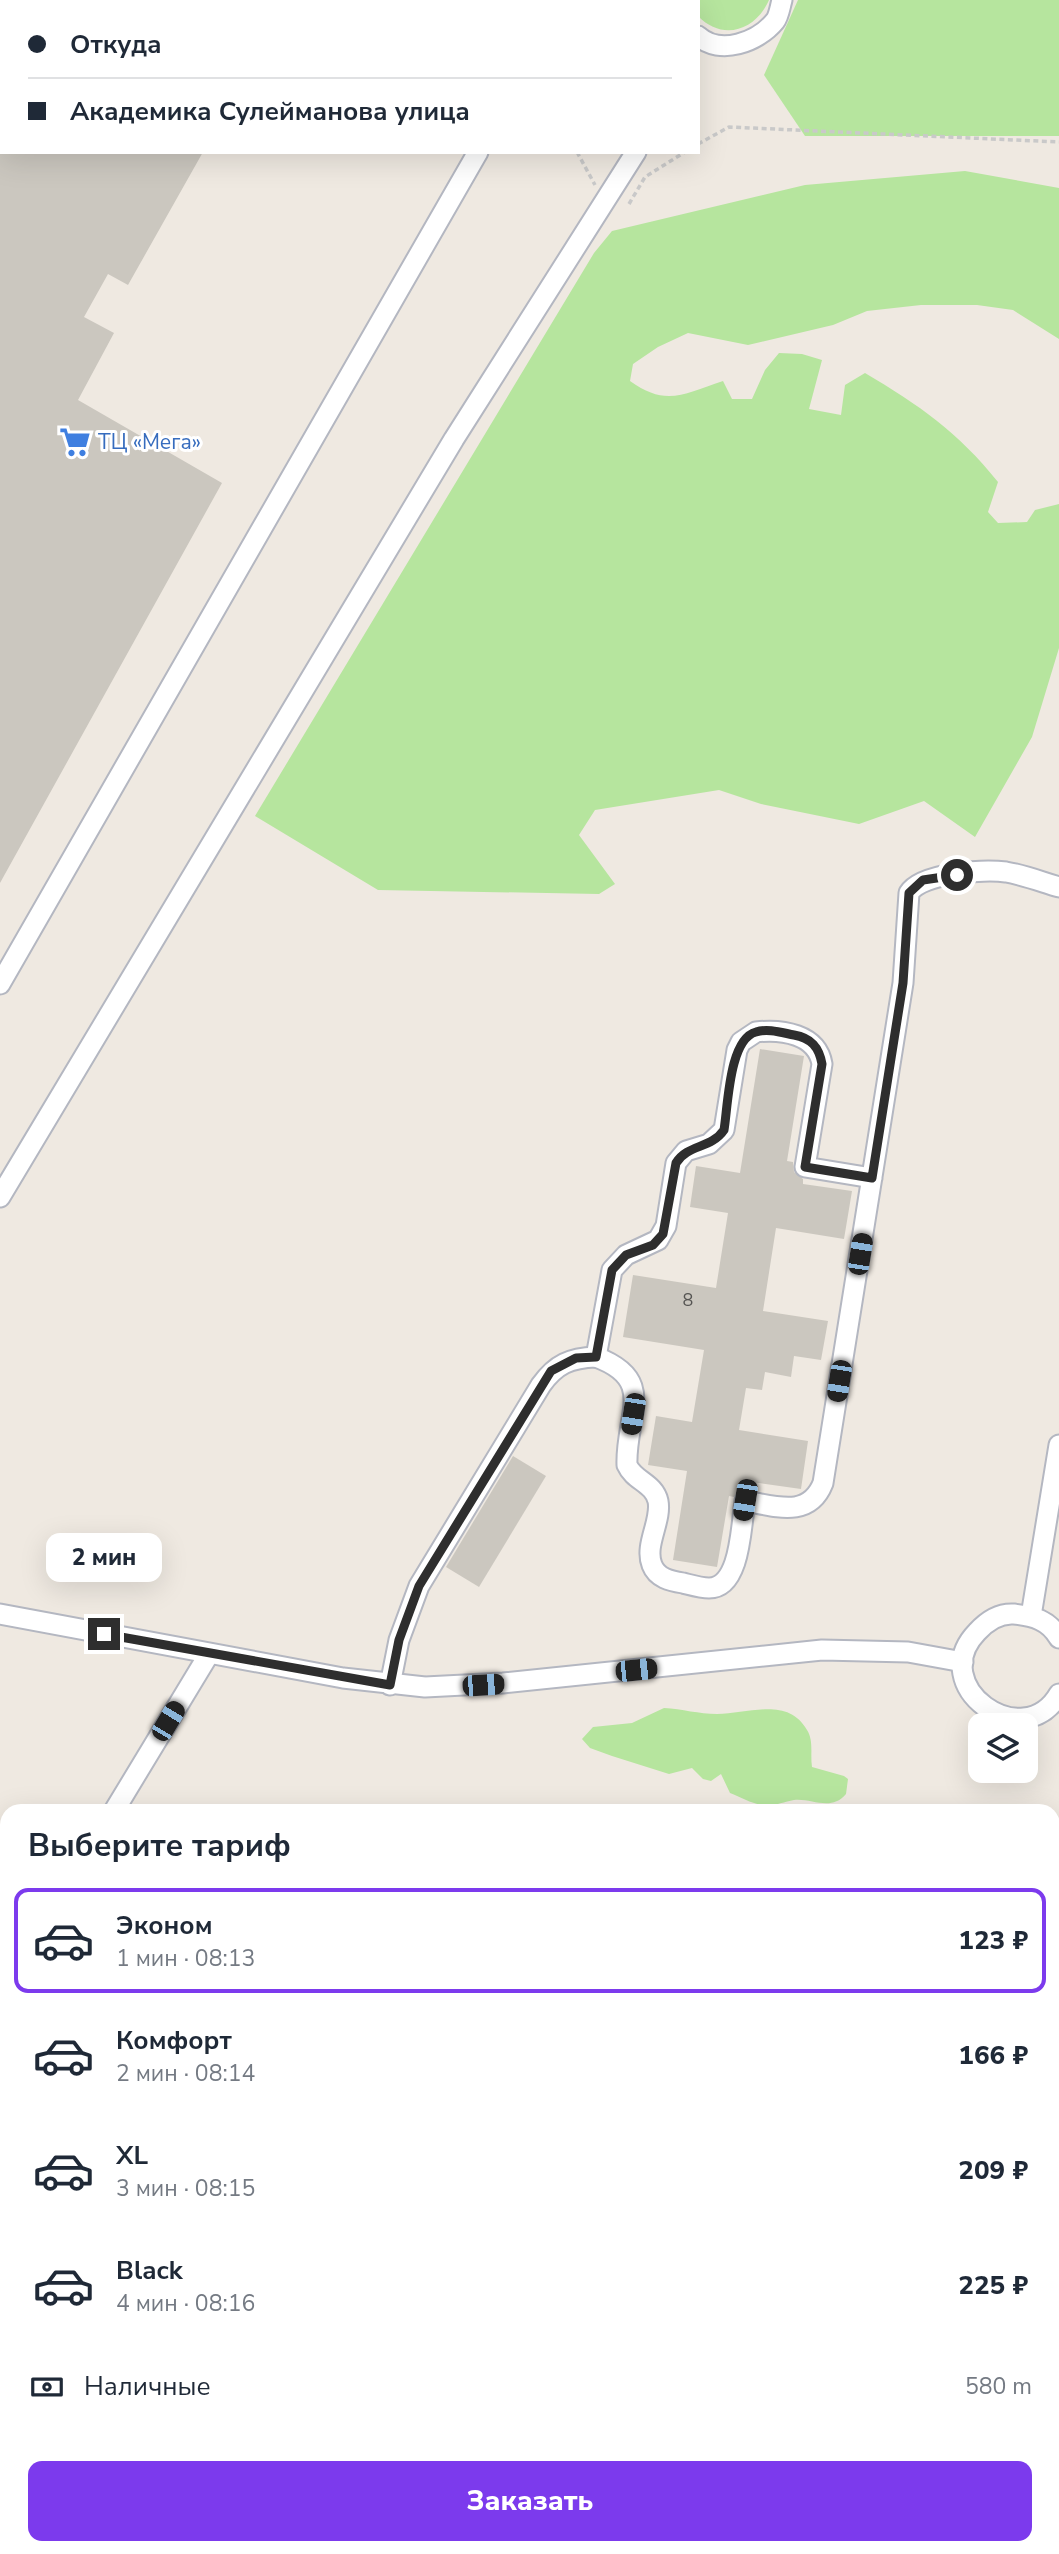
<!DOCTYPE html>
<html lang="ru">
<meta charset="utf-8">
<style>
body{margin:0;font-family:"Nunito Sans",sans-serif;background:#f6f6f7;color:#1f2937;height:100vh;display:flex;flex-direction:column;font-size:26px;white-space:nowrap}
*{box-sizing:border-box;margin:0}
p{font-size:23px;color:#747a83}
.icon{flex:none;width:38px;height:38px;fill:none;stroke:currentColor;stroke-width:2;stroke-linecap:round;stroke-linejoin:round}
.map{position:relative;flex:1;overflow:hidden}
.drawer{position:absolute;left:0px;top:1804px;width:1060px;height:751px;display:flex;flex-direction:column;background:#fff;border-radius:21px 21px 0 0;box-shadow:0 7px 28px #0002}
.drawer>*{flex:none}
.guide{position:absolute;left:0px;top:0px;width:700px;height:154px;box-shadow:0 7px 28px #0002;display:grid;align-content:center;height:154px;padding:0 28px;background:#fff}
.fabs{position:absolute;left:968px;top:1713px;display:grid;gap:14px}
.fabs a{display:grid;place-items:center;width:70px;height:70px;border-radius:14px;background:#fff;box-shadow:0 7px 28px #0002;font-size:35px}
.end{position:absolute;width:32px;height:32px;margin:-16px;border:9px solid #2e2e2e;background:#fff;box-shadow:0 0 0 4px #fff}
.from{border-radius:50%}
.bubble{position:absolute;height:49px;border-radius:14px;background:#fff;box-shadow:0 7px 28px #0002;font-size:23px;font-weight:800;line-height:49px;text-align:center}
.car{position:absolute;width:21px;height:42px;margin:-21px -10px;border-radius:9px;box-shadow:0 0 5px 2px #0007;background:linear-gradient(#222 24%,#8ab4d8 0 40%,#222 0 76%,#8ab4d8 0 86%,#222 0)}
.guide b{display:flex;align-items:center;gap:24px;height:66px;font-size:26px}
.guide b+b{border-top:2px solid #e0e1e3}
.guide i{width:18px;height:18px;background:#1f2937}
ul{padding:0;list-style:none}
li{display:flex;align-items:center;gap:21px;height:105px;margin:0 14px 10px;padding:0 14px;border:4px solid transparent;border-radius:14px}
li div{flex:1}
li b{display:block;font-size:26px}
li em{font-style:normal;font-weight:800}
li.on{border-color:#7c3aed}
li>.icon{width:63px;height:63px;stroke-width:1.5}
h2{padding:0 28px;font-size:32px;line-height:84px}
.pay{display:flex;align-items:center;gap:18px;height:77px;padding:0 28px;font-size:26px}
.pay p{margin-inline-start:auto}
.primary-button{display:flex;gap:14px;margin-top:auto;padding:14px 28px}
.primary-button a{flex:1;height:80px;border-radius:14px;background:#7c3aed;color:#fff;font-size:28px;font-weight:800;line-height:80px;text-align:center}
.map>svg:first-child{display:block}
.green{fill:#b6e59e}
.building{fill:#cbc7bf}
.lines{fill:none;stroke-linecap:round;stroke-linejoin:round}
.minor-casing{stroke:#b4b7c1;stroke-width:23}
.path{stroke:#c9c9c9;stroke-width:3.5;stroke-dasharray:5 3.5;stroke-linecap:butt}
.minor{stroke:#fff;stroke-width:19}
.route{stroke:#2e2e2e;stroke-width:9}
.labels{text-anchor:middle;dominant-baseline:central;stroke-width:6;stroke-linejoin:round;paint-order:stroke}
.number-label{font-size:18px;fill:#555452}
.shop-label{font-size:21px;fill:#366cbe;stroke:#fff;text-anchor:start}
</style>
<div class="map">
<svg width="1059" height="2554" viewBox="0 0 1059 2554">
<rect width="100%" height="100%" fill="#efe9e1"/>
<!-- green -->
<g class="green">
<path d="M 690,0 L 769,0 C 756,30 723,42 698,16 L 698,2 Z"/>
<path d="M 798,0 L 1059,0 L 1059,136 L 805,136 L 764,75 Z"/>
<path d="M 965,171 L 1059,188 L 1059,339 L 1013,310 L 977,305 L 921,305 L 867,311 L 833,325 L 748,345 L 688,333 L 658,347 L 633,364 L 630,381 C 666,407 684,394 723,381 L 732,399 L 752,399 L 765,370 L 779,353 L 802,354 L 822,360 L 809,409 L 841,415 L 845,385 L 865,373 C 919,405 958,432 998,482 L 988,512 L 998,523 L 1027,522 L 1035,510 L 1059,504 L 1059,648 L 1032,737 L 975,837 L 924,801 L 859,824 L 761,804 L 719,790 L 595,810 L 579,835 L 615,884 L 599,894 L 378,890 L 255,816 L 594,253 L 612,231 L 805,185 Z"/>
<path d="M 664,1708 C 682,1709 699,1714 717,1714 C 748,1714 788,1696 807,1730 C 814,1741 810,1754 812,1767 L 844,1776 L 848,1779 L 846,1794 C 831,1812 812,1798 794,1800 C 783,1802 773,1807 761,1805 C 751,1803 740,1797 730,1793 L 721,1774 L 711,1781 L 703,1779 L 692,1768 L 669,1774 L 612,1756 L 590,1748 L 582,1739 L 593,1727 L 632,1723 Z"/>
<path d="M 0,2090 L 7,2090 L 7,2351 L 2,2352 Z"/>
</g>
<!-- building -->
<g class="building">
<path d="M 0,152 L 203,152 L 128,285 L 108,274 L 84,317 L 114,333 L 78,400 L 222,483 L 0,883 Z"/>
<path d="M 760,1049 L 804,1056 L 787,1161 L 793,1162 L 794,1172 L 803,1179 L 803,1184 L 852,1191 L 844,1239 L 776,1228 L 763,1311 L 828,1321 L 821,1360 L 794,1356 L 791,1377 L 765,1372 L 762,1390 L 746,1388 L 739,1430 L 808,1441 L 801,1489 L 752,1482 L 751,1490 L 741,1489 L 734,1497 L 729,1496 L 717,1567 L 673,1560 L 687,1471 L 648,1465 L 656,1416 L 692,1422 L 704,1350 L 623,1337 L 633,1275 L 716,1288 L 728,1213 L 690,1207 L 696,1166 L 740,1173 Z"/>
<path d="M 513,1456 L 546,1476 L 479,1587 L 446,1567 Z"/>
</g>
<g class="lines">
<defs>
<g id="minor">
<path d="M 446,0 L 449,2"/>
<path d="M 674,0 L 674,2"/>
<path d="M 320,2 L 321,0"/>
<path d="M 555,2 L 555,0"/>
<path d="M 698,36 C 720,56 758,42 775,21 C 779,16 780,7 782,0"/>
<path d="M 0,984 L 478,152"/>
<path d="M 872,1178 L 805,1167 L 822,1064 C 817,1034 782,1029 756,1032 L 741,1042 L 737,1050 L 724,1130 L 709,1144 L 686,1151 L 676,1163 L 666,1226 L 658,1240 L 626,1255 L 612,1270 L 596,1357 C 658,1380 625,1416 627,1465 C 634,1481 654,1483 658,1501 C 662,1521 644,1545 652,1565 C 657,1578 670,1581 683,1583 C 691,1585 701,1588 709,1588 C 741,1588 741,1524 745,1501 C 775,1506 809,1519 823,1483 L 903,983 L 909,893 C 921,873 984,869 1006,872 C 1024,875 1042,882 1059,887"/>
<path d="M 0,1197 L 454,439 L 636,152"/>
<path d="M 0,1614 L 343,1678 L 425,1687 L 503,1683 L 822,1650 L 908,1652 L 963,1662"/>
<path d="M 1031,1616 L 1059,1445"/>
<path d="M 1059,1638 C 1049,1620 1033,1616 1014,1614 C 999,1613 986,1622 977,1632 C 925,1686 1023,1756 1059,1694"/>
<path d="M 390,1685 L 399,1640 L 419,1586 L 541,1385 C 556,1364 570,1358 596,1357"/>
<path d="M 114,1811 L 209,1654"/>
<path d="M 0,1999 L 7,1988"/>
</g>
</defs>
<!-- minor casing -->
<use href="#minor" class="minor-casing"/>
<!-- path -->
<g class="path">
<path d="M 698,144 L 729,127 L 1059,142"/>
<path d="M 577,152 L 595,185"/>
<path d="M 629,204 L 645,177 L 685,152"/>
</g>
<!-- minor -->
<use href="#minor" class="minor"/>
</g>
<g class="lines">
<!-- route -->
<path class="route" d="M 104,1634 L 390,1685 L 399,1640 L 419,1586 L 551,1371 L 576,1358 L 596,1357 L 612,1270 L 626,1255 L 653,1245 L 663,1234 L 676,1163 C 688,1144 711,1149 724,1130 C 728,1106 729,1039 756,1032 C 768,1028 783,1033 794,1035 C 811,1038 819,1047 822,1064 L 805,1167 L 872,1178 L 903,983 L 909,893 L 923,880 L 957,875"/>
</g>
<!-- icons -->
<defs>
<symbol id="supermarket-bare" viewBox="-9 -9 18 18"><path d="M-6-5.5h2.5l.6 2H6L4.5 2H-2.5L-4.4-4H-6ZM-1.5 3.2a1.3 1.3 0 1 0 .1 0ZM3 3.2a1.3 1.3 0 1 0 .1 0Z" fill="#3f7fe0" stroke="#fff" stroke-width="2.5" paint-order="stroke"/></symbol>
</defs>
<g fill-rule="evenodd">
<use href="#supermarket-bare" x="53" y="420" width="44" height="44"/>
</g>
<g class="labels">
<!-- number labels -->
<g class="number-label">
<text x="688" y="1300">8</text>
</g>
<!-- shop labels -->
<g class="shop-label">
<text x="98" y="442">ТЦ «Мега»</text>
</g>
</g>
</svg>
<div class="fabs">
<a><svg class="icon" aria-label="layers" viewBox="0 0 24 24"><path d="M12 4l9 5-9 5-9-5zM3 14l9 5 9-5"/></svg></a>
</div>
<i class="end from" style="left:957px;top:875px"></i>
<i class="end" style="left:104px;top:1634px"></i>
<div class="bubble" style="left:46px;top:1533px;width:116px">2 мин</div>
<i class="car" style="left:860px;top:1254px;rotate:9deg"></i>
<i class="car" style="left:839px;top:1381px;rotate:189deg"></i>
<i class="car" style="left:633px;top:1414px;rotate:189deg"></i>
<i class="car" style="left:745px;top:1500px;rotate:189deg"></i>
<i class="car" style="left:636px;top:1670px;rotate:84deg"></i>
<i class="car" style="left:483px;top:1685px;rotate:86deg"></i>
<i class="car" style="left:168px;top:1721px;rotate:31deg"></i>
<div class="guide">
<b><i class="from"></i>Откуда</b>
<b><i></i>Академика Сулейманова улица</b>
</div>
<section class="drawer">
<h2>Выберите тариф</h2>
<ul>
<li class="on"><svg class="icon" aria-label="car" viewBox="0 0 24 24"><path d="M5 17H2v-5l4-1 3-4h7l3 4 3 1v5h-3M9 17h6M6 11h13"/><circle cx="7" cy="17" r="2"/><circle cx="17" cy="17" r="2"/></svg><div><b>Эконом</b><p>1 мин · 08:13</p></div><em>123 ₽</em></li>
<li><svg class="icon" aria-label="car" viewBox="0 0 24 24"><path d="M5 17H2v-5l4-1 3-4h7l3 4 3 1v5h-3M9 17h6M6 11h13"/><circle cx="7" cy="17" r="2"/><circle cx="17" cy="17" r="2"/></svg><div><b>Комфорт</b><p>2 мин · 08:14</p></div><em>166 ₽</em></li>
<li><svg class="icon" aria-label="car" viewBox="0 0 24 24"><path d="M5 17H2v-5l4-1 3-4h7l3 4 3 1v5h-3M9 17h6M6 11h13"/><circle cx="7" cy="17" r="2"/><circle cx="17" cy="17" r="2"/></svg><div><b>XL</b><p>3 мин · 08:15</p></div><em>209 ₽</em></li>
<li><svg class="icon" aria-label="car" viewBox="0 0 24 24"><path d="M5 17H2v-5l4-1 3-4h7l3 4 3 1v5h-3M9 17h6M6 11h13"/><circle cx="7" cy="17" r="2"/><circle cx="17" cy="17" r="2"/></svg><div><b>Black</b><p>4 мин · 08:16</p></div><em>225 ₽</em></li>
</ul>
<div class="pay"><svg class="icon" aria-label="cash" viewBox="0 0 24 24"><path d="M3 7h18v10H3z"/><circle cx="12" cy="12" r="2"/></svg>Наличные<p>580 m</p></div>
<div class="primary-button"><a>Заказать</a></div>
</section>
</div>
